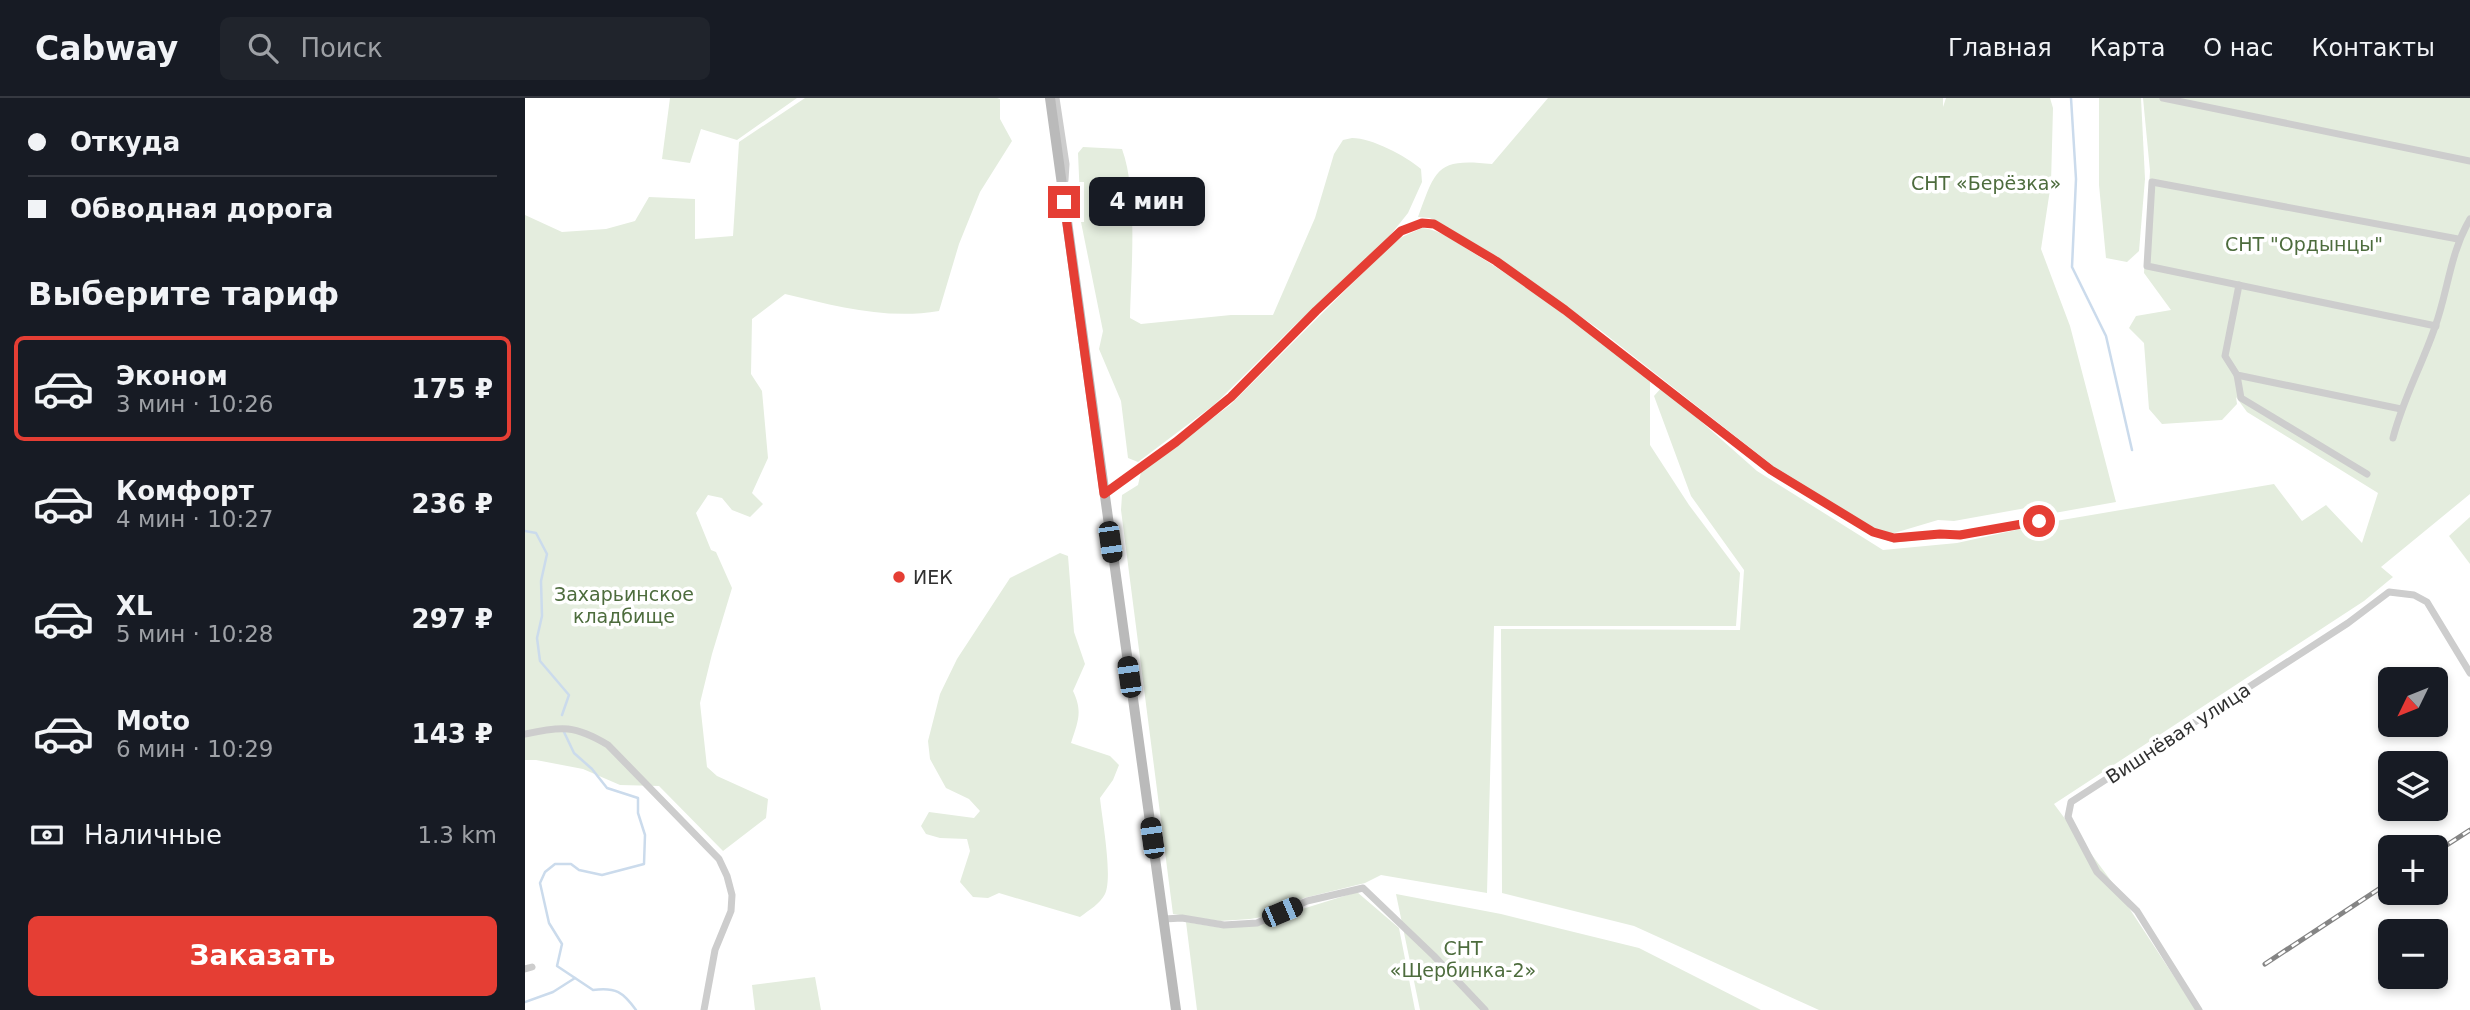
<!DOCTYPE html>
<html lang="ru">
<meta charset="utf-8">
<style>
body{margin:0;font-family:"DejaVu Sans",sans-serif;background:#20242c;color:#f1f3f6;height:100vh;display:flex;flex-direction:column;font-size:26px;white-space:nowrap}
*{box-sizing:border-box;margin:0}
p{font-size:23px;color:#9ea1a6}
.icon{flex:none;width:38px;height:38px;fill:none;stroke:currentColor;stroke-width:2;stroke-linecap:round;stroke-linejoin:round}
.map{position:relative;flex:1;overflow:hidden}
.drawer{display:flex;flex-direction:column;background:#171b24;width:525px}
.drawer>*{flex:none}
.top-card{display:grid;align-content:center;height:154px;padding:0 28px;background:#171b24}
.needle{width:46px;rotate:227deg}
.tools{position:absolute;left:1853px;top:569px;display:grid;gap:14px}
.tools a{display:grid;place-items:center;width:70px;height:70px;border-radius:10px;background:#171b24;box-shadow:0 4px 10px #0003;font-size:35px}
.end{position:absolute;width:32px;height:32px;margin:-16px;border:9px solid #e53e34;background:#fff;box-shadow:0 0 0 4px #fff}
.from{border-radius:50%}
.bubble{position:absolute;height:49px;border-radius:10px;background:#171b24;box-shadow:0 4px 10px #0003;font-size:23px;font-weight:600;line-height:49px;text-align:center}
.car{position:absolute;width:21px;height:42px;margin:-21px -10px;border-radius:9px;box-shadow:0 0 5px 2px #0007;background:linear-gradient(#222 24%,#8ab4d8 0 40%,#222 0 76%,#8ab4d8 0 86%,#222 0)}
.top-card b{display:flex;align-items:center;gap:24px;height:66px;font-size:26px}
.top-card b+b{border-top:2px solid #363941}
.top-card i{width:18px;height:18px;background:#f1f3f6}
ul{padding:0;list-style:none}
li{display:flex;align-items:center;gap:21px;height:105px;margin:0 14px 10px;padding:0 14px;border:4px solid transparent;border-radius:10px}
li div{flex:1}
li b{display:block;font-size:26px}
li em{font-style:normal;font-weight:600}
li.active{border-color:#e53e34}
li>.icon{width:63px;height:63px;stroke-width:1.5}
h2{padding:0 28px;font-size:32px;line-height:84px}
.pay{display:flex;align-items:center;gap:18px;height:77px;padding:0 28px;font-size:26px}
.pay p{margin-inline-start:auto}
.primary-button{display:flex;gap:14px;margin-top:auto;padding:14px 28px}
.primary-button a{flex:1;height:80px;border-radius:10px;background:#e53e34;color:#fff;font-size:28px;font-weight:600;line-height:80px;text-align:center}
header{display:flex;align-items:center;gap:42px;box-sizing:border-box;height:98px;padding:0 35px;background:#171b24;border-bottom:2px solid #363941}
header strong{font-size:33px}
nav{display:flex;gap:38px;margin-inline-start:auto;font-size:24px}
.search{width:490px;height:63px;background:#20242c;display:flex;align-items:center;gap:18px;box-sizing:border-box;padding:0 24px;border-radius:10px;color:#9ea1a6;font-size:26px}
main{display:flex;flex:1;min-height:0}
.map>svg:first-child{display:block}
.green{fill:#e4edde}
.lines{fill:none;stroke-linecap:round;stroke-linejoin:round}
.stream{stroke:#cbdbec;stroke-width:2.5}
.minor{stroke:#cdcdcd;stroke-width:7}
.secondary{stroke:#bababa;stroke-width:10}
.rail-casing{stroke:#858585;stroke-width:5}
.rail{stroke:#fff;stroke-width:2.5;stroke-dasharray:8;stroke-linecap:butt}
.route{stroke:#e53e34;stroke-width:9}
.poi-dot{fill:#e53e34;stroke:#fff;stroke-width:2.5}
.labels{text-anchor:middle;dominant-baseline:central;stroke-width:7;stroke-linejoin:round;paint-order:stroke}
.park-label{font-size:19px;fill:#4d6c3d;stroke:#fff}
.poi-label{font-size:19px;fill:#303030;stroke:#fff;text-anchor:start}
.street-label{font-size:19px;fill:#303030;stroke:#fff}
</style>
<header>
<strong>Cabway</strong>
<div class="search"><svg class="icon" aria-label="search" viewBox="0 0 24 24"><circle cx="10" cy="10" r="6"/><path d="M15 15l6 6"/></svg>Поиск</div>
<nav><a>Главная</a><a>Карта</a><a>О нас</a><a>Контакты</a></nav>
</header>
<main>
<section class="drawer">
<div class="top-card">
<b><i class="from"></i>Откуда</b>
<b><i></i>Обводная дорога</b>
</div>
<h2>Выберите тариф</h2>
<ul>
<li class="active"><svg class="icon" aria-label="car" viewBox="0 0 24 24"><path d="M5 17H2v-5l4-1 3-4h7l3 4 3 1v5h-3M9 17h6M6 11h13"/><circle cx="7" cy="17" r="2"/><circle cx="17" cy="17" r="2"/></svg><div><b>Эконом</b><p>3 мин · 10:26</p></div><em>175 ₽</em></li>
<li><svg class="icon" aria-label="car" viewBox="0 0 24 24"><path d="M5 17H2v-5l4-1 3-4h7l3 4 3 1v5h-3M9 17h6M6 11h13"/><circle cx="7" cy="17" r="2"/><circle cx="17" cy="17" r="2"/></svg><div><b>Комфорт</b><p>4 мин · 10:27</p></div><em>236 ₽</em></li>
<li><svg class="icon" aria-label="car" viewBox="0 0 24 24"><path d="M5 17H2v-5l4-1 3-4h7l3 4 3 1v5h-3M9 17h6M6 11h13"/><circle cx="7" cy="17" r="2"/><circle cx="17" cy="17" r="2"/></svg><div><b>XL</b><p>5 мин · 10:28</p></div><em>297 ₽</em></li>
<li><svg class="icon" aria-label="car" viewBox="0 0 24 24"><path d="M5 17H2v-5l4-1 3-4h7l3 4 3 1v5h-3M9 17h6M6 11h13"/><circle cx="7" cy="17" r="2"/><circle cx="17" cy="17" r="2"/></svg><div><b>Moto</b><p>6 мин · 10:29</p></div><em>143 ₽</em></li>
</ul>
<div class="pay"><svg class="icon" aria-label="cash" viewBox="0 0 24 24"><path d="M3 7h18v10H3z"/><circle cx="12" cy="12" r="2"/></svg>Наличные<p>1.3 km</p></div>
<div class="primary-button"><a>Заказать</a></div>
</section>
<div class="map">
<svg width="1945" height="912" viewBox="0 0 1945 912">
<rect width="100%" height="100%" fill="#fff"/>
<!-- green -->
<g class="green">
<path d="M 145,0 L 272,0 L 212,42 L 176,31 L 165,65 L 137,61 Z"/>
<path d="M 280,0 L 472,0 L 475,1 L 475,21 L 487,43 L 455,94 L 434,146 L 414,213 C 361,222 311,208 260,196 L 227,221 L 226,276 L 237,293 L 243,360 L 227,395 L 238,406 L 225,419 L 207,412 L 197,400 L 183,397 L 171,415 L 186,452 L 191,454 L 207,490 L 187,556 L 175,605 L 182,669 L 192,678 L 243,701 L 241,720 L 198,753 L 134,688 L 95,687 L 58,671 L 11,662 L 0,662 L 0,117 L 37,134 L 81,131 L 110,123 L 124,99 L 170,101 L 170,141 L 208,138 L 214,44 Z"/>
<path d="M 1023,0 L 1418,0 L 1418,9 L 1421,0 L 1525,0 L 1528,10 L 1526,85 L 1516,151 L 1545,228 L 1591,404 L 1501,420 L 1501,410 L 1429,423 L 1413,422 L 1366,436 L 1343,429 L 1256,374 L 1075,232 L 977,163 L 905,120 L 893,119 C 911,70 912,60 967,66 Z"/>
<path d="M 1574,0 L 1616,0 L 1620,81 L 1614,153 L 1602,164 L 1581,160 L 1574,87 Z"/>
<path d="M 1618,0 L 1945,0 L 1945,396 L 1856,469 L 1868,479 L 1839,503 L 1529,706 L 1587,784 L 1671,912 L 1294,912 L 1109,828 L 977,795 L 976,531 L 1215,532 L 1219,472 L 1166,398 L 1129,298 L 1137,289 L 1232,373 L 1358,452 L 1432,445 L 1531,423 L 1749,386 L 1777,423 L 1801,407 L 1837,445 L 1853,395 L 1722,314 L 1711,299 L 1712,306 L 1697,322 L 1637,326 L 1624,311 L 1619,245 L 1604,230 L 1611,218 L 1646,212 L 1619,175 L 1625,73 Z"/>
<path d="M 827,40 C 847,40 881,58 896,71 L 897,84 L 883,115 L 859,145 L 770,227 L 690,306 L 613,364 L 603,360 L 596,303 L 574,251 L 578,233 L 556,124 L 553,55 L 558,49 L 597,51 C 613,94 606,173 605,220 L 616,226 L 706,217 L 748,217 L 790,120 L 809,56 L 818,42 Z"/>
<path d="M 897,130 C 917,132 933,146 950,156 C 1012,194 1068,238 1125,283 L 1125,347 L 1164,407 L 1215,475 L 1211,528 L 969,528 L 962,795 L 856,777 L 840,785 L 779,800 L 737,819 L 725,821 L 695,823 L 648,816 L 596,412 L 597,397 L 613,387 L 616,374 L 705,307 L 866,147 L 877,139 Z"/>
<path d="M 1945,419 L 1945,466 L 1924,438 Z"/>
<path d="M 535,455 L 543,458 L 549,534 L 560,566 L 548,593 C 558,614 553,623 546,645 L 585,658 L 594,667 L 588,682 L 575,700 C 577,721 588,779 580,796 C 575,806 564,812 555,819 L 474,795 L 463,800 L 448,799 L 435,784 L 445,753 L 442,741 L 415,740 L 401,736 L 396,728 L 404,714 L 449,720 L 455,713 L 444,701 L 421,690 L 405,661 L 403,643 L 415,596 L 432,561 L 485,480 Z"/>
<path d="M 832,794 L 874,830 L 890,912 L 672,912 L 661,824 L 698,830 L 758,817 Z"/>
<path d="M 871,796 L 976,816 L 1114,850 L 1236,912 L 895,912 Z"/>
<path d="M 290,879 L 296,912 L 230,912 L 227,887 Z"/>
</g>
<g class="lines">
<!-- stream -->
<g class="stream">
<path d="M 1546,0 L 1551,81 L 1547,169 L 1581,238 L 1607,352"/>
<path d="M 0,433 L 11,435 L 22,456 L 16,483 L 17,518 L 12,540 L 15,563 L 44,597 L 37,617"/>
<path d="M 39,634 L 49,655 L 67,671 L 82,690 L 113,700 L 113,715 L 120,737 L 119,766 L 77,777 L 54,772 L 46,766 L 30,766 L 20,774 L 15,785 L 24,825 L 37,846 L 32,868 L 68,892 C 91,889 98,894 111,912"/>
<path d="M 0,904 L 28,894 L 50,880"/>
</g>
<!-- minor -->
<g class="minor">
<path d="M 531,0 L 541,66 L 540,82"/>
<path d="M 1638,0 L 1945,63"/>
<path d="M 1714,187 L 1700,258 L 1712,277 L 1876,311"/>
<path d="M 1911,228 L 1622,168 L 1627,84 L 1933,141"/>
<path d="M 1712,277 L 1716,300 L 1842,376"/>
<path d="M 1868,340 C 1878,301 1897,267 1910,229 C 1923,193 1925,155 1945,121"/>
<path d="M 579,395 L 651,344 L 706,299 L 791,213 L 876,133 L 897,125 L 909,126 L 971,163 L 1040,212 L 1246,371 L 1348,434 L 1369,441 L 1415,436 L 1435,437 L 1526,422"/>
<path d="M 0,636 C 37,628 50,627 83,647 L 194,761 L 202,778 L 207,797 L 206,813 L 190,852 L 179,912"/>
<path d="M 639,821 L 657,820 L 699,827 L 732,825 L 782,803 L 838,790 L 909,858 L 960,912"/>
<path d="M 0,871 L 7,869"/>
<path d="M 1674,912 L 1612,813 L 1572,774 L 1543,719 L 1546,704 L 1823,525 L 1864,494 L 1889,497 L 1902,504 L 1945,575"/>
</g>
<!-- secondary -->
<path class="secondary" d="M 525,0 L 651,912"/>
<defs>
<g id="rail">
<path d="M 1911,754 L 1945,732"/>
<path d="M 1740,866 L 1866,783"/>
</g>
</defs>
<!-- rail casing -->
<use href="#rail" class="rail-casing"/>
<!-- rail -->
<use href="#rail" class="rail"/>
</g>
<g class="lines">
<!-- route -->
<path class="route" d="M 539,104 L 579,396 L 651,344 L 706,299 L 791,213 L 876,133 L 897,125 L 909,126 L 971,163 L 1040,212 L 1246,372 L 1348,434 L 1369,440 L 1415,436 L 1435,437 L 1514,423"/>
</g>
<!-- markers -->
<circle class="poi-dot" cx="374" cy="479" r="7"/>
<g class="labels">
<!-- park labels -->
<g class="park-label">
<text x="1461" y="85">СНТ «Берёзка»</text>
<text x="1779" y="146">СНТ "Ордынцы"</text>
<text x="99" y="496">Захарьинское<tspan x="99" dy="22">кладбище</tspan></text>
<text x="938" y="850">СНТ<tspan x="938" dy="22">«Щербинка-2»</tspan></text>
</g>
<!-- poi labels -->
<g class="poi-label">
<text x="388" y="479">ИЕК</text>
</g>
<!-- street labels -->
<g class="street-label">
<text transform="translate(1653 635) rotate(-33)">Вишнёвая улица</text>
</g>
</g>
</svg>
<div class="tools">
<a><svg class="needle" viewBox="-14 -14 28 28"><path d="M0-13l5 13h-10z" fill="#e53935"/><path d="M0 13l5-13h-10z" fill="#9ea1a6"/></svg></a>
<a><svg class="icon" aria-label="layers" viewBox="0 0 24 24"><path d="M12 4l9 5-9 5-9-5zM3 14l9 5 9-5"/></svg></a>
<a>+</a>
<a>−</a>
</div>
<i class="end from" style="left:1514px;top:423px"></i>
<i class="end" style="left:539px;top:104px"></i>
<div class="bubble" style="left:564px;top:79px;width:116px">4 мин</div>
<i class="car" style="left:585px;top:444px;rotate:172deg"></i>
<i class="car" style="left:604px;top:579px;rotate:352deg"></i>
<i class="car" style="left:627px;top:740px;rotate:352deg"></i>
<i class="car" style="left:757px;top:814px;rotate:67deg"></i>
</div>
</main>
